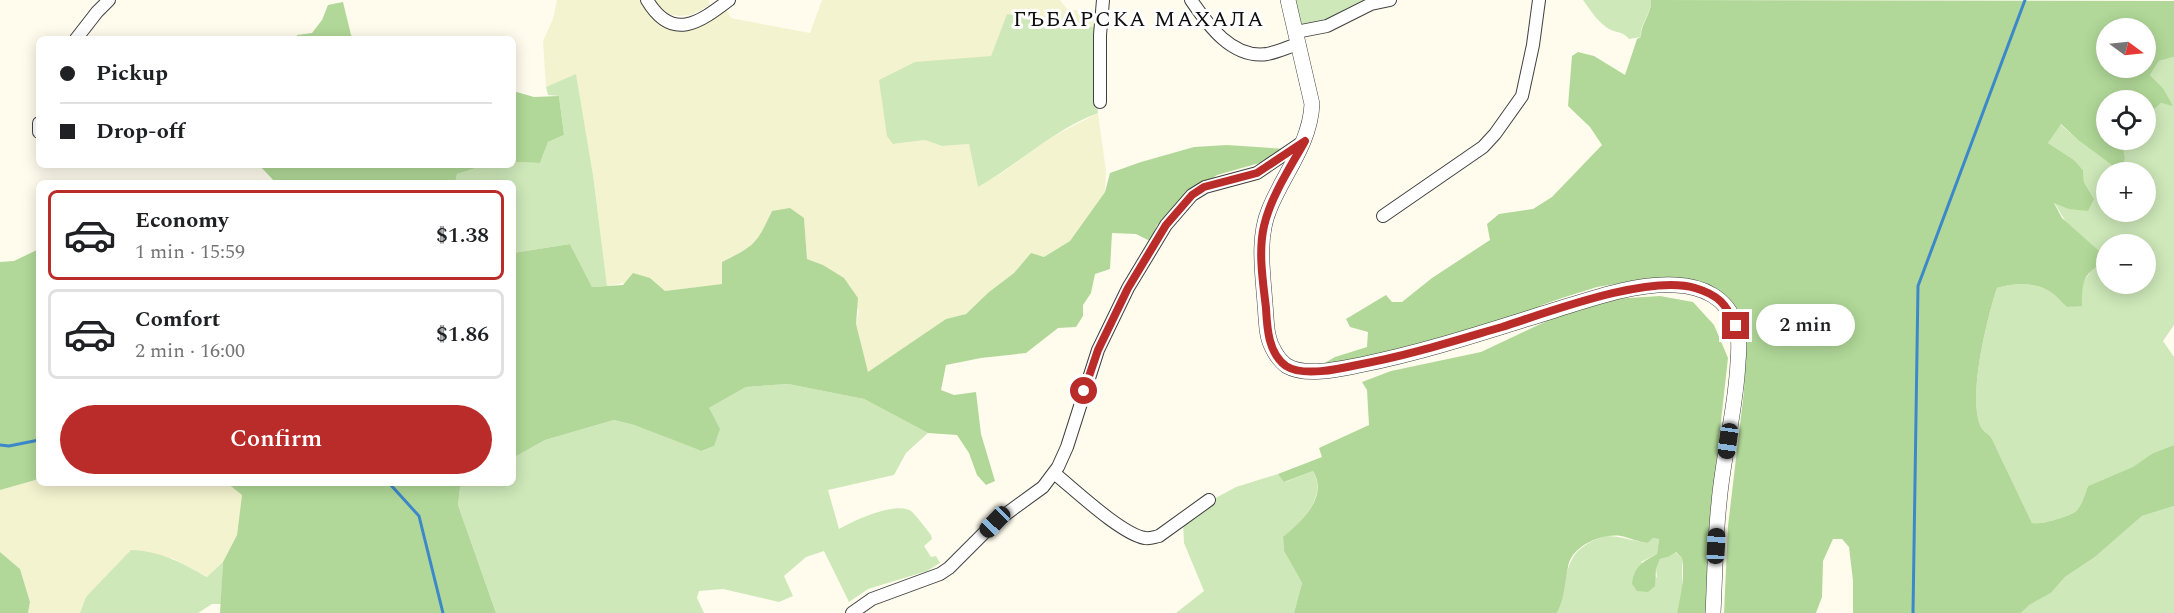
<!DOCTYPE html>
<meta charset="utf-8">
<style>
body{margin:0;font-family:Spectral,serif;background:#f2f2f2;color:#202124;height:100vh;display:flex;flex-direction:column;font-size:22px;white-space:nowrap}
*{box-sizing:border-box;margin:0}
p{font-size:20px;color:#757577}
.icon{flex:none;width:33px;height:33px;fill:none;stroke:currentColor;stroke-width:2;stroke-linecap:round;stroke-linejoin:round}
.map{position:relative;flex:1;overflow:hidden}
.side{position:absolute;left:36px;top:180px;width:480px;height:306px;display:flex;flex-direction:column;background:#fff;border-radius:9px;box-shadow:0 3px 15px #0003}
.side>*{flex:none}
.banner{position:absolute;left:36px;top:36px;width:480px;height:132px;border-radius:9px;box-shadow:0 3px 15px #0003;display:grid;align-content:center;height:132px;padding:0 24px;background:#fff}
.needle{width:39px;rotate:105deg}
.controls{position:absolute;left:2096px;top:18px;display:grid;gap:12px}
.controls a{display:grid;place-items:center;width:60px;height:60px;border-radius:50%;background:#fff;box-shadow:0 3px 15px #0003;font-size:30px}
.end{position:absolute;width:27px;height:27px;margin:-14px;border:8px solid #ba2c29;background:#fff;box-shadow:0 0 0 3px #fff}
.from{border-radius:50%}
.bubble{position:absolute;height:42px;border-radius:21px;background:#fff;box-shadow:0 3px 15px #0003;font-size:20px;font-weight:600;line-height:42px;text-align:center}
.car{position:absolute;width:18px;height:36px;margin:-18px -9px;border-radius:8px;box-shadow:0 0 4px 2px #0007;background:linear-gradient(#222 24%,#8ab4d8 0 40%,#222 0 76%,#8ab4d8 0 86%,#222 0)}
.banner b{display:flex;align-items:center;gap:21px;height:57px;font-size:22px}
.banner b+b{border-top:2px solid #e0e0e0}
.banner i{width:15px;height:15px;background:#202124}
ul{padding:10px 0 0;list-style:none}
li{display:flex;align-items:center;gap:18px;height:90px;margin:0 12px 9px;padding:0 12px;border:3px solid #e0e0e0;border-radius:9px}
li div{flex:1}
li b{display:block;font-size:22px}
li em{font-style:normal;font-weight:600}
li.current{border-color:#ba2c29}
li>.icon{width:54px;height:54px;stroke-width:1.5}
.cta{display:flex;gap:12px;margin-top:auto;padding:12px 24px}
.cta a{flex:1;height:69px;border-radius:36px;background:#ba2c29;color:#fff;font-size:24px;font-weight:600;line-height:69px;text-align:center}
.map>svg:first-child{display:block}
.farmland{fill:#f4f3cf}
.green{fill:#cee8b9;fill-rule:evenodd}
.forest{fill:#b1d898;fill-rule:evenodd}
.lines{fill:none;stroke-linecap:round;stroke-linejoin:round}
.stream{stroke:#3d88c9;stroke-width:3}
.minor-casing{stroke:#404040;stroke-width:14}
.tertiary-casing{stroke:#404040;stroke-width:16}
.minor{stroke:#fff;stroke-width:12}
.tertiary{stroke:#fff;stroke-width:15}
.route{stroke:#ba2c29;stroke-width:8}
.labels{text-anchor:middle;dominant-baseline:central;stroke-width:6;stroke-linejoin:round;paint-order:stroke}
.neighbourhood-label{font-size:22px;letter-spacing:1.5px;fill:#0d0d0d;stroke:#fff}
</style>
<div class="map">
<svg width="2174" height="613" viewBox="0 0 2174 613">
<rect width="100%" height="100%" fill="#fffcee"/>
<!-- farmland -->
<g class="farmland">
<path d="M 557,0 L 643,0 L 681,24 L 725,7 L 731,18 L 810,33 L 822,0 L 1060,0 L 1067,9 L 1095,13 L 1094,27 L 1007,15 L 991,56 L 894,144 L 925,140 L 942,146 L 969,144 L 978,186 L 1002,173 L 1050,138 L 1098,113 L 1106,171 L 1105,192 L 1070,241 L 1044,257 L 1031,254 L 1014,273 L 989,292 L 966,314 L 946,319 L 867,373 L 856,324 L 859,311 L 823,265 L 807,259 L 804,218 L 772,211 L 759,239 L 750,247 L 722,262 L 722,284 L 665,291 L 650,278 L 607,286 L 593,175 L 576,75 L 546,87 L 543,41 L 553,19 Z"/>
<path d="M 647,0 L 708,0 L 710,5 L 691,15 L 679,16 L 659,12 Z"/>
<path d="M 39,479 L 39,483 L 227,483 L 242,495 L 237,535 L 223,562 L 208,577 L 172,558 L 86,597 L 80,613 L 28,613 L 30,602 L 20,569 L 0,552 L 0,490 Z"/>
</g>
<!-- green -->
<g class="green">
<path d="M 1293,0 L 1366,0 C 1342,7 1323,26 1300,33 Z"/>
<path d="M 1583,0 L 1651,0 C 1652,14 1639,24 1641,37 L 1629,39 C 1623,32 1619,33 1611,30 C 1599,24 1591,11 1583,0 Z"/>
<path d="M 1007,14 L 1094,27 L 1093,67 L 1098,113 C 1054,129 1019,164 978,187 L 969,144 L 942,146 L 925,140 L 893,144 L 887,136 L 879,80 L 915,62 L 991,56 Z"/>
<path d="M 2174,57 L 2174,325 L 2163,341 L 2174,357 L 2174,445 L 2153,453 L 2134,467 L 2088,486 C 2085,494 2082,506 2075,512 C 2067,517 2041,525 2032,523 L 1991,437 C 1988,434 1983,431 1981,427 C 1967,399 1987,318 1997,288 C 2011,283 2036,282 2049,291 C 2056,295 2061,302 2067,307 L 2082,305 L 2082,284 L 2093,268 L 2054,202 L 2094,199 L 2084,182 L 2083,170 L 2074,160 L 2048,143 L 2060,124 L 2078,140 L 2121,172 L 2125,158 L 2122,142 L 2125,140 L 2145,140 L 2145,118 L 2161,103 L 2172,105 L 2163,88 L 2150,75 L 2159,61 ZM 2106,172 L 2145,172 L 2145,212 L 2106,212 ZM 2106,244 L 2145,244 L 2145,284 L 2106,284 Z"/>
<path d="M 576,74 L 593,175 L 607,286 L 592,287 L 570,244 L 513,253 L 513,183 L 455,183 L 457,174 L 485,165 L 513,165 L 513,162 L 540,163 L 548,142 L 564,135 L 559,96 L 548,95 L 546,87 Z"/>
<path d="M 788,384 L 864,399 L 928,433 L 906,453 L 894,475 L 828,490 L 839,529 C 853,521 896,501 911,511 C 915,514 928,531 931,535 L 932,539 L 924,546 L 931,557 L 936,556 L 940,563 L 927,571 L 868,589 L 849,602 L 824,551 L 806,557 L 784,576 L 793,596 L 779,602 L 723,589 L 699,591 L 697,598 L 704,613 L 496,613 L 458,505 L 460,487 L 468,483 L 513,483 L 513,458 L 545,440 L 614,420 L 634,425 L 703,451 L 714,446 L 709,408 L 746,387 Z"/>
<path d="M 1313,471 C 1328,497 1301,522 1283,538 L 1284,551 L 1302,583 L 1294,613 L 1176,613 L 1204,591 L 1184,543 L 1183,522 L 1210,501 L 1236,487 L 1278,474 L 1285,482 Z"/>
<path d="M 2174,506 L 2174,613 L 2021,613 L 2028,605 L 2051,593 L 2065,577 L 2095,557 L 2142,516 Z"/>
<path d="M 1605,536 C 1622,536 1632,541 1648,543 L 1653,538 L 1659,539 L 1657,554 L 1641,562 L 1657,578 L 1656,569 L 1660,559 L 1668,557 L 1675,552 L 1682,558 L 1682,593 L 1677,613 L 1557,613 C 1560,607 1561,601 1562,594 C 1570,561 1569,549 1605,536 Z"/>
<path d="M 131,550 C 161,551 182,563 207,577 L 223,562 L 221,604 L 212,604 L 198,613 L 80,613 L 86,597 Z"/>
</g>
<!-- forest -->
<g class="forest">
<path d="M 1651,0 L 2174,1 L 2174,57 L 2159,61 L 2150,75 L 2163,88 L 2173,106 L 2161,103 L 2145,118 L 2145,100 L 2106,100 L 2106,140 L 2125,140 L 2122,142 L 2125,158 L 2121,172 L 2078,140 L 2061,124 L 2048,143 L 2074,160 L 2083,170 L 2084,182 L 2094,199 L 2088,211 L 2069,209 L 2054,203 L 2062,218 L 2099,251 L 2102,263 C 2082,275 2082,284 2082,306 L 2067,307 C 2061,302 2056,295 2049,291 C 2036,282 2011,283 1997,288 C 1987,318 1967,399 1981,427 C 1983,431 1988,434 1991,437 L 2032,523 C 2041,525 2067,517 2075,512 C 2082,506 2085,494 2088,486 L 2133,467 L 2153,453 L 2174,445 L 2174,506 L 2142,516 L 2095,557 L 2065,577 L 2051,593 L 2029,605 L 2021,613 L 1853,613 L 1853,581 L 1849,547 L 1842,539 L 1833,539 L 1823,561 L 1822,597 L 1816,613 L 1724,613 L 1728,526 L 1744,391 L 1745,358 L 1725,301 L 1672,279 L 1639,280 L 1597,287 L 1562,298 L 1542,305 L 1517,318 L 1418,352 L 1323,364 L 1335,357 L 1367,347 L 1368,332 L 1350,327 L 1346,319 L 1386,295 L 1392,302 L 1402,302 L 1432,278 L 1490,240 L 1487,224 L 1499,214 L 1533,209 L 1552,197 L 1602,145 L 1590,127 L 1568,106 L 1572,56 L 1578,52 L 1594,56 L 1625,75 L 1637,39 L 1641,37 C 1640,24 1652,14 1651,0 ZM 2106,28 L 2145,28 L 2145,68 L 2106,68 Z"/>
<path d="M 343,2 L 351,35 L 354,39 L 296,39 L 297,35 L 312,33 L 322,20 L 328,5 Z"/>
<path d="M 513,91 L 534,97 L 559,96 L 564,135 L 548,142 L 540,163 L 513,162 Z"/>
<path d="M 1227,145 L 1285,149 L 1270,160 L 1217,175 L 1194,192 L 1157,225 L 1150,241 L 1136,234 L 1112,233 L 1110,269 L 1095,274 L 1091,293 L 1083,305 L 1083,316 L 1076,327 L 1058,328 L 1026,353 L 981,358 L 946,365 L 941,390 L 954,395 L 976,392 L 981,434 L 995,481 L 986,485 L 977,475 L 969,453 L 957,435 L 928,433 L 864,399 L 788,384 L 746,387 L 709,408 L 720,429 L 714,446 L 702,451 L 634,425 L 614,420 L 545,440 L 513,458 L 513,253 L 570,244 L 592,287 L 623,285 L 633,273 L 650,278 L 665,291 L 722,284 L 722,262 C 755,245 756,245 772,211 L 790,208 L 804,218 L 807,259 L 823,265 L 844,278 L 858,298 L 856,324 L 868,372 L 946,319 L 966,314 L 989,292 L 1014,273 L 1031,253 L 1044,257 L 1070,241 L 1105,192 L 1110,173 L 1141,162 L 1194,147 Z"/>
<path d="M 259,165 L 485,165 L 457,174 L 455,183 L 276,183 Z"/>
<path d="M 39,249 L 39,479 L 0,490 L 0,262 L 14,261 Z"/>
<path d="M 1660,296 L 1693,302 L 1714,325 L 1728,358 L 1716,466 L 1706,590 L 1706,613 L 1677,613 C 1681,595 1685,576 1682,558 L 1676,552 L 1668,557 L 1660,559 L 1656,569 L 1655,586 L 1648,592 L 1637,591 L 1632,584 C 1634,567 1642,562 1657,554 L 1659,539 L 1653,538 L 1648,543 C 1638,542 1630,538 1621,536 C 1602,533 1571,546 1568,567 C 1565,581 1564,600 1557,613 L 1294,613 L 1302,583 L 1284,551 L 1283,537 C 1301,522 1329,497 1313,471 L 1284,482 L 1278,474 L 1322,457 L 1319,448 L 1369,425 L 1367,390 L 1362,382 L 1391,371 L 1481,352 L 1568,311 L 1613,299 Z"/>
<path d="M 227,483 L 468,483 L 460,487 L 458,505 L 496,613 L 220,613 L 223,562 L 237,535 L 242,495 Z"/>
<path d="M 0,552 L 20,569 L 30,602 L 28,613 L 0,613 Z"/>
</g>
<g class="lines">
<!-- stream -->
<g class="stream">
<path d="M 0,445 L 9,446 L 39,440"/>
<path d="M 389,483 L 419,516 L 443,613"/>
<path d="M 1913,613 L 1918,286 L 2025,0"/>
</g>
<defs>
<g id="minor">
<path d="M 647,0 C 672,42 699,23 729,0"/>
<path d="M 1191,0 C 1208,25 1232,59 1267,54 C 1277,52 1288,47 1298,44"/>
<path d="M 1296,32 L 1327,26 L 1371,4 L 1390,0"/>
<path d="M 76,39 L 97,12 L 109,0"/>
<path d="M 1100,102 L 1100,35 L 1103,0"/>
<path d="M 39,123 L 39,132"/>
<path d="M 1383,216 L 1483,147 L 1495,134 L 1522,96 L 1533,45 L 1539,0"/>
<path d="M 1054,473 C 1074,489 1121,534 1145,538 C 1150,539 1154,537 1159,536 L 1209,500"/>
<path d="M 852,613 L 872,599 L 940,574 L 949,568 L 995,522 L 1043,487 L 1058,467 L 1067,447 L 1098,350 L 1128,288 L 1166,225 L 1192,195 L 1205,187 L 1257,173 L 1304,141"/>
</g>
<path id="tertiary" d="M 1288,0 L 1312,104 C 1310,145 1283,174 1269,210 C 1257,239 1263,274 1265,304 C 1266,314 1266,325 1268,335 C 1270,346 1278,360 1287,366 C 1306,377 1340,369 1360,365 C 1425,352 1488,331 1552,311 C 1591,299 1634,283 1675,285 C 1703,286 1727,298 1736,325 C 1740,337 1739,350 1738,362 C 1736,409 1723,455 1719,503 C 1715,539 1715,576 1713,613"/>
</defs>
<!-- minor casing -->
<use href="#minor" class="minor-casing"/>
<!-- tertiary casing -->
<use href="#tertiary" class="tertiary-casing"/>
<!-- minor -->
<use href="#minor" class="minor"/>
<!-- tertiary -->
<use href="#tertiary" class="tertiary"/>
</g>
<g class="lines">
<!-- route -->
<path class="route" d="M 1084,391 L 1098,350 L 1128,288 L 1166,225 L 1192,195 L 1204,187 L 1257,173 L 1305,141 C 1290,168 1271,196 1264,226 C 1258,252 1263,282 1266,308 C 1267,327 1268,353 1286,366 C 1303,377 1339,369 1357,365 C 1407,356 1454,341 1502,327 C 1549,312 1649,274 1695,288 C 1719,295 1726,304 1736,326"/>
</g>
<g class="labels">
<!-- neighbourhood labels -->
<g class="neighbourhood-label">
<text x="1139" y="19">ГЪБАРСКА МАХАЛА</text>
</g>
</g>
</svg>
<div class="controls">
<a><svg class="needle" viewBox="-14 -14 28 28"><path d="M0-13l5 13h-10z" fill="#e53935"/><path d="M0 13l5-13h-10z" fill="#757577"/></svg></a>
<a><svg class="icon" aria-label="locate" viewBox="0 0 24 24"><circle cx="12" cy="12" r="6"/><path d="M12 2v4M12 18v4M2 12h4M18 12h4"/></svg></a>
<a>+</a>
<a>−</a>
</div>
<i class="end from" style="left:1084px;top:391px"></i>
<i class="end" style="left:1736px;top:326px"></i>
<div class="bubble" style="left:1756px;top:304px;width:99px">2 min</div>
<i class="car" style="left:1728px;top:441px;rotate:188deg"></i>
<i class="car" style="left:995px;top:522px;rotate:224deg"></i>
<i class="car" style="left:1716px;top:546px;rotate:3deg"></i>
<div class="banner">
<b><i class="from"></i>Pickup</b>
<b><i></i>Drop-off</b>
</div>
<section class="side">
<ul>
<li class="current"><svg class="icon" aria-label="car" viewBox="0 0 24 24"><path d="M5 17H2v-5l4-1 3-4h7l3 4 3 1v5h-3M9 17h6M6 11h13"/><circle cx="7" cy="17" r="2"/><circle cx="17" cy="17" r="2"/></svg><div><b>Economy</b><p>1 min · 15:59</p></div><em>$1.38</em></li>
<li><svg class="icon" aria-label="car" viewBox="0 0 24 24"><path d="M5 17H2v-5l4-1 3-4h7l3 4 3 1v5h-3M9 17h6M6 11h13"/><circle cx="7" cy="17" r="2"/><circle cx="17" cy="17" r="2"/></svg><div><b>Comfort</b><p>2 min · 16:00</p></div><em>$1.86</em></li>
</ul>
<div class="cta"><a>Confirm</a></div>
</section>
</div>
